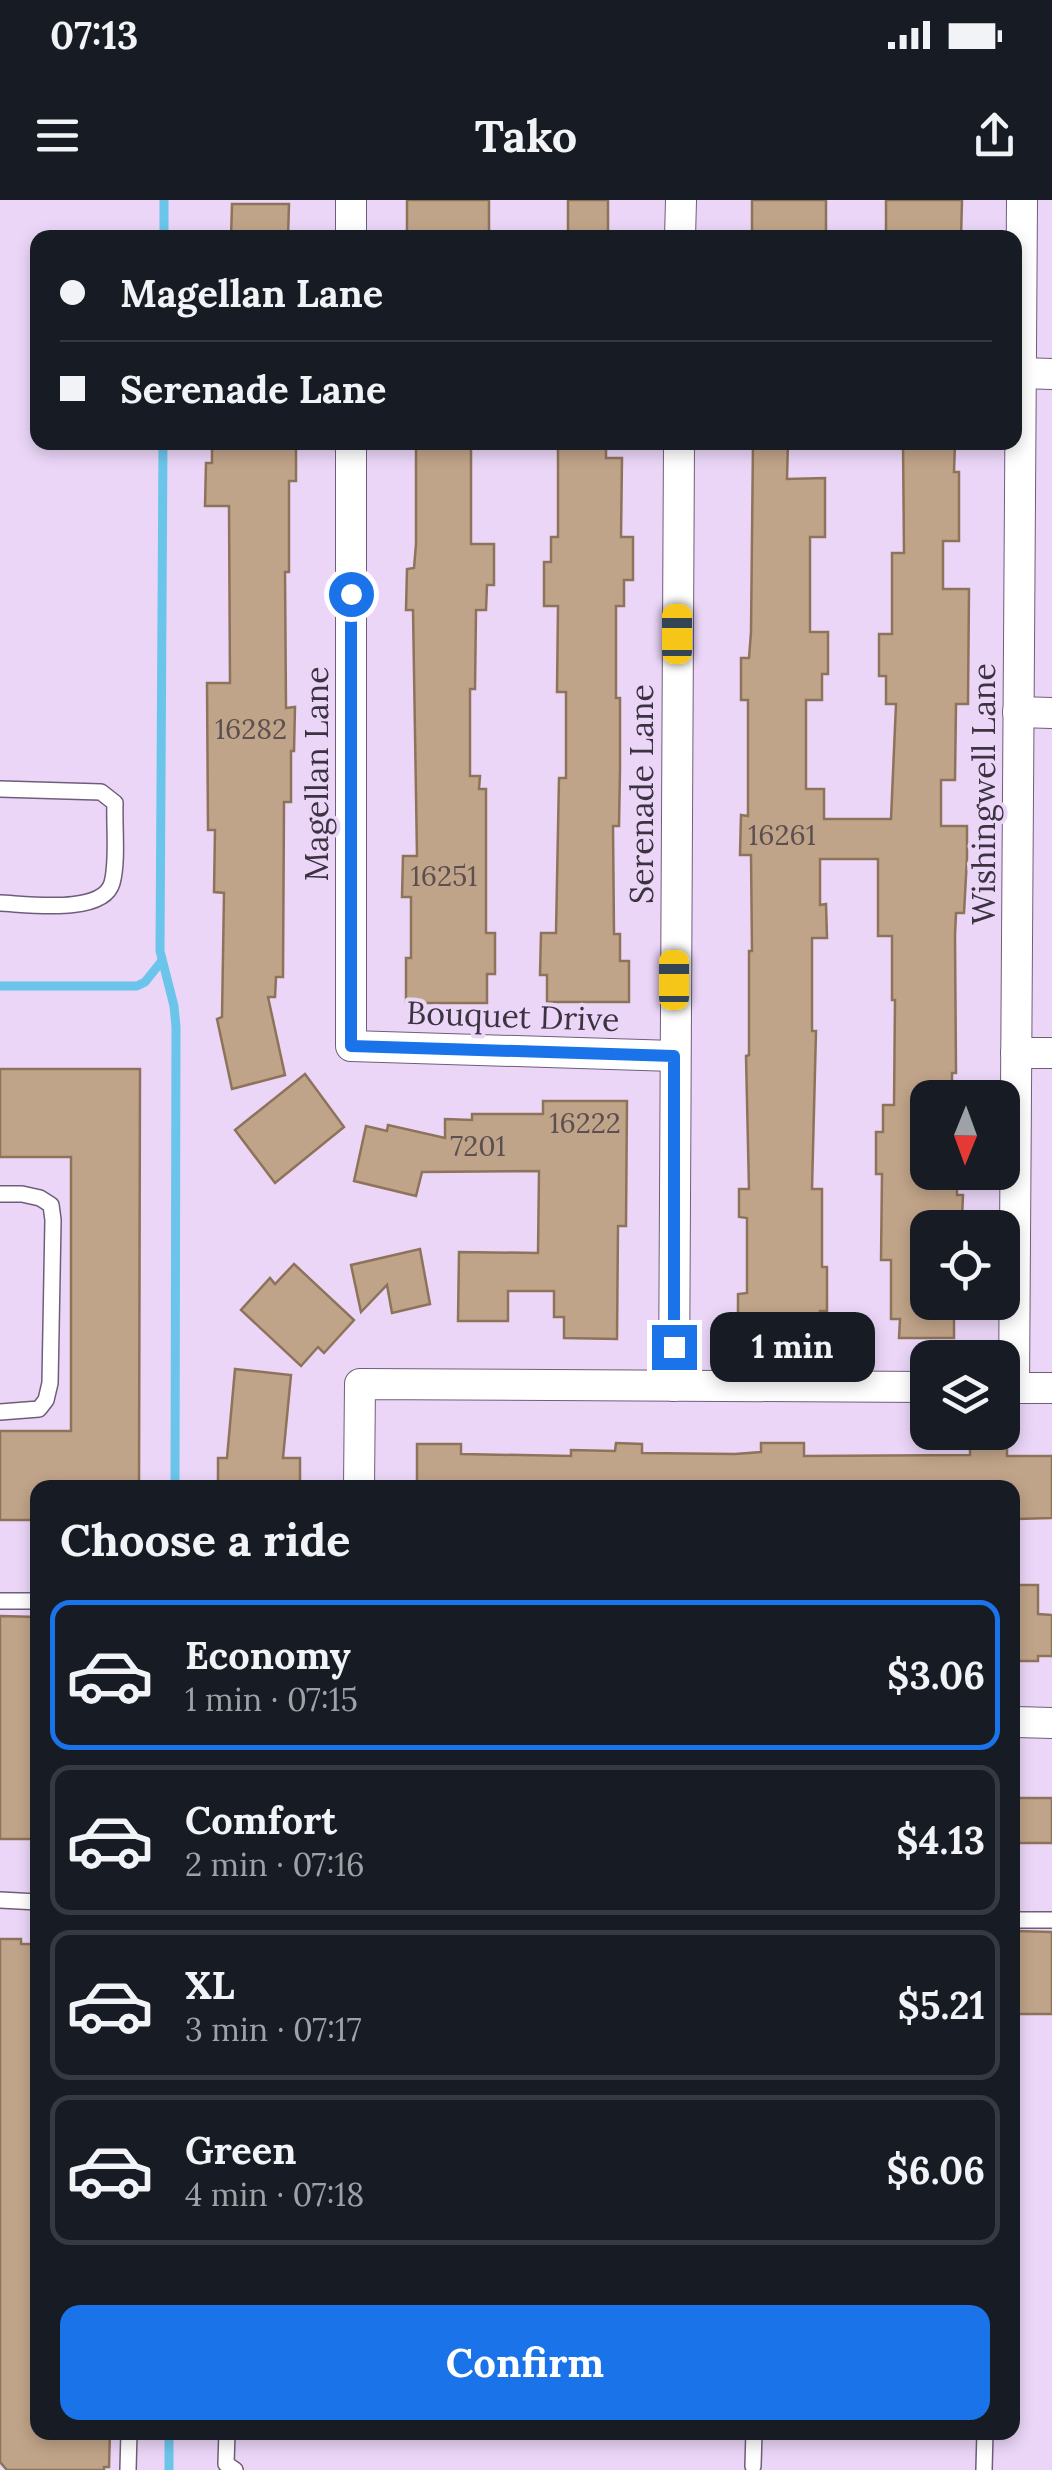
<!DOCTYPE html>
<meta charset="utf-8">
<style>
body{margin:0;font-family:Lora,serif;background:#242831;color:#f1f3f6;height:100vh;display:flex;flex-direction:column;font-size:38px;white-space:nowrap}
*{box-sizing:border-box;margin:0}
p{font-size:32px;color:#9ea1a6}
.icon{flex:none;width:55px;height:55px;fill:none;stroke:currentColor;stroke-width:2;stroke-linecap:round;stroke-linejoin:round}
.map{position:relative;flex:1;overflow:hidden}
.panel{position:absolute;left:30px;top:1280px;width:990px;height:960px;display:flex;flex-direction:column;background:#171b24;border-radius:20px;box-shadow:0 5px 15px #0003}
.panel>*{flex:none}
.guide{position:absolute;left:30px;top:30px;width:992px;height:220px;border-radius:20px;box-shadow:0 5px 15px #0003;display:grid;align-content:center;height:220px;padding:0 30px;background:#171b24}
.needle{width:65px;rotate:181deg}
.fabs{position:absolute;left:910px;top:880px;display:grid;gap:20px}
.fabs a{display:grid;place-items:center;width:110px;height:110px;border-radius:20px;background:#171b24;box-shadow:0 5px 15px #0003;font-size:50px}
.end{position:absolute;width:45px;height:45px;margin:-22px;border:12px solid #1a73e8;background:#fff;box-shadow:0 0 0 5px #fff}
.from{border-radius:50%}
.bubble{position:absolute;height:70px;border-radius:20px;background:#171b24;box-shadow:0 5px 15px #0003;font-size:32px;font-weight:700;line-height:70px;text-align:center}
.car{position:absolute;width:30px;height:60px;margin:-30px -15px;border-radius:12px;box-shadow:0 0 8px 2px #0007;background:linear-gradient(#f5c518 24%,#345 0 40%,#f5c518 0 76%,#345 0 86%,#f5c518 0)}
.guide b{display:flex;align-items:center;gap:35px;height:95px;font-size:38px}
.guide b+b{border-top:2px solid #363941}
.guide i{width:25px;height:25px;background:#f1f3f6}
ul{padding:0;list-style:none}
li{display:flex;align-items:center;gap:30px;height:150px;margin:0 20px 15px;padding:0 10px;border:5px solid #363941;border-radius:20px}
li div{flex:1}
li b{display:block;font-size:38px}
li em{font-style:normal;font-weight:700}
li.selected{border-color:#1a73e8}
li>.icon{width:90px;height:90px;stroke-width:1.5}
h2{padding:0 30px;font-size:45px;line-height:120px}
.button{display:flex;gap:20px;margin-top:auto;padding:20px 30px}
.button a{flex:1;height:115px;border-radius:20px;background:#1a73e8;color:#fff;font-size:40px;font-weight:700;line-height:115px;text-align:center}
.status{display:flex;justify-content:space-between;align-items:center;height:70px;padding:0 50px;background:#171b24;direction:ltr}
.status svg{height:28px;fill:currentColor}
header{display:flex;justify-content:space-between;align-items:center;height:130px;padding:0 30px;background:#171b24;font-size:45px;font-weight:700}
.map>svg:first-child{display:block}
.lines{fill:none;stroke-linecap:round;stroke-linejoin:round}
.stream{stroke:#6bc5eb;stroke-width:9}
.building{fill:#c0a489;stroke:#8d735a;stroke-width:2.5}
.service-casing{stroke:#6f5e7a;stroke-width:18}
.minor-casing{stroke:#6f5e7a;stroke-width:32}
.service{stroke:#fff;stroke-width:15}
.minor{stroke:#fff;stroke-width:30}
.route{stroke:#1a73e8;stroke-width:12}
.labels{text-anchor:middle;dominant-baseline:central;stroke-width:8;stroke-linejoin:round;paint-order:stroke}
.number-label{font-size:28px;fill:#5c4f52}
.street-label{font-size:32px;fill:#3b3340;stroke:#ebd6f8}
</style>
<div class="status"><b>07:13</b><svg viewBox="0 0 49 12"><path d="M0 12V9h3v3zM5 12V6h3v6zM10 12V3h3v9zM15 12V0h3v12zM26 1h20v11H26zM47 4h2v5h-2z"/></svg></div>
<header><svg class="icon" aria-label="menu" viewBox="0 0 24 24"><path d="M4 6h16M4 12h16M4 18h16"/></svg>Tako<svg class="icon" aria-label="share" viewBox="0 0 24 24"><path d="M12 15V3M7 8l5-5 5 5M5 13v7h14v-7"/></svg></header>
<div class="map">
<svg width="1052" height="2270" viewBox="0 0 1052 2270">
<rect width="100%" height="100%" fill="#ebd6f8"/>
<g class="lines">
<!-- stream -->
<g class="stream">
<path d="M 164,38 L 164,0"/>
<path d="M 163,242 L 160,751 L 174,806 L 176,827 L 175,1288"/>
<path d="M 0,786 L 137,786 L 145,782 L 161,762"/>
<path d="M 169,2270 L 169,2232"/>
</g>
</g>
<!-- building -->
<g class="building">
<rect x="407" y="0" width="82" height="38"/>
<rect x="568" y="0" width="40" height="38"/>
<rect x="752" y="0" width="74" height="38"/>
<path d="M 886,0 L 962,0 L 961,38 L 886,38 Z"/>
<path d="M 232,4 L 289,4 L 288,38 L 231,38 Z"/>
<path d="M 212,242 L 296,242 L 296,281 L 289,281 L 289,372 L 285,372 L 286,508 L 295,507 L 294,551 L 291,551 L 291,602 L 284,602 L 283,777 L 276,777 L 275,797 L 268,797 L 285,875 L 232,889 L 217,819 L 222,817 L 224,693 L 214,692 L 215,630 L 208,630 L 207,483 L 230,483 L 229,306 L 205,306 L 206,263 L 212,263 Z"/>
<path d="M 416,242 L 471,242 L 471,344 L 494,344 L 494,385 L 487,385 L 486,410 L 476,410 L 475,489 L 470,489 L 470,576 L 480,576 L 479,589 L 486,589 L 486,733 L 495,733 L 495,774 L 487,774 L 487,803 L 406,803 L 406,758 L 411,758 L 411,697 L 402,697 L 403,656 L 417,656 L 413,410 L 406,410 L 407,369 L 414,368 L 416,344 Z"/>
<path d="M 558,242 L 606,242 L 606,258 L 622,258 L 621,337 L 633,337 L 633,380 L 624,380 L 624,406 L 616,406 L 616,498 L 620,498 L 620,569 L 619,626 L 613,626 L 614,734 L 620,734 L 620,761 L 629,761 L 629,802 L 547,802 L 547,775 L 540,775 L 541,733 L 556,733 L 559,578 L 566,578 L 566,492 L 557,492 L 558,406 L 544,406 L 544,362 L 551,362 L 551,337 L 558,337 Z"/>
<path d="M 753,242 L 788,242 L 787,279 L 825,278 L 825,337 L 810,337 L 810,432 L 828,432 L 828,474 L 822,474 L 822,500 L 806,500 L 806,589 L 824,589 L 824,619 L 891,619 L 896,504 L 886,504 L 886,476 L 879,476 L 879,434 L 892,434 L 892,353 L 904,353 L 903,242 L 955,242 L 954,272 L 959,272 L 959,341 L 943,341 L 943,389 L 969,389 L 968,504 L 956,504 L 955,580 L 941,580 L 941,626 L 967,626 L 967,658 L 964,713 L 956,713 L 955,735 L 956,873 L 952,873 L 952,898 L 928,898 L 928,972 L 957,972 L 957,995 L 963,995 L 962,1019 L 957,1019 L 956,1028 L 928,1028 L 928,1102 L 954,1102 L 954,1138 L 899,1138 L 900,1119 L 891,1119 L 891,1060 L 881,1060 L 882,974 L 876,974 L 876,932 L 883,932 L 883,905 L 894,905 L 895,800 L 892,800 L 892,736 L 878,736 L 878,659 L 820,659 L 820,705 L 826,704 L 827,738 L 812,738 L 812,831 L 816,831 L 812,989 L 822,989 L 822,1067 L 827,1067 L 827,1111 L 820,1111 L 820,1138 L 738,1138 L 738,1094 L 747,1093 L 747,1018 L 739,1017 L 739,989 L 749,989 L 746,856 L 749,855 L 749,751 L 752,751 L 751,655 L 740,655 L 741,615 L 748,616 L 748,500 L 741,500 L 741,458 L 749,458 L 751,432 Z"/>
<path d="M 0,869 L 140,869 L 139,1288 L 38,1288 L 38,1320 L 0,1320 L 0,1231 L 71,1231 L 71,957 L 0,957 Z"/>
<path d="M 305,874 L 344,927 L 275,983 L 235,930 Z"/>
<path d="M 543,901 L 627,901 L 626,1026 L 618,1026 L 617,1139 L 564,1138 L 564,1117 L 554,1117 L 554,1091 L 508,1091 L 508,1121 L 458,1121 L 459,1052 L 538,1053 L 539,971 L 422,972 L 416,996 L 354,981 L 366,926 L 387,931 L 388,925 L 445,938 L 445,919 L 472,920 L 472,914 L 543,914 Z"/>
<path d="M 420,1049 L 430,1104 L 392,1113 L 387,1085 L 361,1112 L 351,1065 Z"/>
<path d="M 294,1064 L 354,1120 L 324,1153 L 318,1147 L 301,1166 L 241,1110 L 270,1078 L 275,1084 Z"/>
<path d="M 235,1169 L 291,1175 L 283,1258 L 300,1258 L 300,1283 L 293,1283 L 293,1288 L 218,1288 L 218,1258 L 227,1258 Z"/>
<path d="M 616,1243 L 642,1244 L 642,1253 L 735,1254 L 761,1252 L 761,1243 L 804,1243 L 804,1256 L 970,1255 L 970,1246 L 1007,1247 L 1007,1256 L 1052,1256 L 1052,1318 L 1012,1319 L 1012,1288 L 417,1288 L 417,1244 L 461,1244 L 461,1254 L 571,1256 L 571,1250 L 615,1251 Z"/>
<path d="M 1012,1385 L 1038,1385 L 1038,1414 L 1052,1415 L 1052,1456 L 1038,1456 L 1038,1461 L 1012,1461 Z"/>
<path d="M 0,1416 L 38,1417 L 38,1639 L 0,1639 Z"/>
<rect x="1012" y="1598" width="40" height="45"/>
<path d="M 1012,1731 L 1052,1732 L 1052,1814 L 1012,1814 Z"/>
<path d="M 0,1739 L 21,1739 L 21,1744 L 34,1744 L 35,1785 L 38,1785 L 38,2232 L 110,2232 L 109,2267 L 104,2267 L 104,2270 L 7,2270 L 0,2262 Z"/>
</g>
<g class="lines">
<defs>
<g id="service">
<path d="M 0,589 L 101,592 L 115,603 C 114,626 118,662 112,683 C 103,715 27,704 0,703"/>
<path d="M 0,994 L 22,994 L 40,998 L 51,1005 L 53,1020 L 50,1183 L 46,1200 L 39,1209 L 0,1212"/>
<path d="M 0,1401 L 38,1401"/>
<path d="M 0,1700 L 38,1702"/>
<path d="M 1012,1720 L 1052,1720"/>
<path d="M 227,2232 L 226,2264 L 235,2270"/>
<path d="M 753,2266 L 754,2232"/>
<path d="M 128,2270 L 129,2232"/>
<path d="M 984,2270 L 985,2232"/>
</g>
<g id="minor">
<path d="M 351,38 L 351,0"/>
<path d="M 680,38 L 681,0"/>
<path d="M 1021,173 L 1052,174"/>
<path d="M 351,242 L 351,846 L 674,856"/>
<path d="M 1018,512 L 1052,513"/>
<path d="M 1016,853 L 1052,853"/>
<path d="M 674,1186 L 679,242"/>
<path d="M 1002,1188 L 1052,1188"/>
<path d="M 1014,1188 L 1022,0"/>
<path d="M 359,1288 L 360,1184 L 928,1187"/>
<path d="M 1012,1522 L 1052,1523"/>
</g>
</defs>
<!-- service casing -->
<use href="#service" class="service-casing"/>
<!-- minor casing -->
<use href="#minor" class="minor-casing"/>
<!-- service -->
<use href="#service" class="service"/>
<!-- minor -->
<use href="#minor" class="minor"/>
</g>
<g class="lines">
<!-- route -->
<path class="route" d="M 351,394 L 351,846 L 674,856 L 674,1147"/>
</g>
<g class="labels">
<!-- number labels -->
<g class="number-label">
<text x="251" y="529">16282</text>
<text x="782" y="635">16261</text>
<text x="444" y="676">16251</text>
<text x="585" y="923">16222</text>
<text x="478" y="946">7201</text>
</g>
<!-- street labels -->
<g class="street-label">
<text transform="translate(316 574) rotate(-90)">Magellan Lane</text>
<text transform="translate(641 594) rotate(-90)">Serenade Lane</text>
<text transform="translate(983 594) rotate(-90)">Wishingwell Lane</text>
<text transform="translate(513 816) rotate(2)">Bouquet Drive</text>
</g>
</g>
</svg>
<div class="fabs">
<a><svg class="needle" viewBox="-14 -14 28 28"><path d="M0-13l5 13h-10z" fill="#e53935"/><path d="M0 13l5-13h-10z" fill="#9ea1a6"/></svg></a>
<a><svg class="icon" aria-label="locate" viewBox="0 0 24 24"><circle cx="12" cy="12" r="6"/><path d="M12 2v4M12 18v4M2 12h4M18 12h4"/></svg></a>
<a><svg class="icon" aria-label="layers" viewBox="0 0 24 24"><path d="M12 4l9 5-9 5-9-5zM3 14l9 5 9-5"/></svg></a>
</div>
<i class="end from" style="left:351px;top:394px"></i>
<i class="end" style="left:674px;top:1147px"></i>
<div class="bubble" style="left:710px;top:1112px;width:165px">1 min</div>
<i class="car" style="left:677px;top:434px;rotate:0deg"></i>
<i class="car" style="left:674px;top:780px;rotate:0deg"></i>
<div class="guide">
<b><i class="from"></i>Magellan Lane</b>
<b><i></i>Serenade Lane</b>
</div>
<section class="panel">
<h2>Choose a ride</h2>
<ul>
<li class="selected"><svg class="icon" aria-label="car" viewBox="0 0 24 24"><path d="M5 17H2v-5l4-1 3-4h7l3 4 3 1v5h-3M9 17h6M6 11h13"/><circle cx="7" cy="17" r="2"/><circle cx="17" cy="17" r="2"/></svg><div><b>Economy</b><p>1 min · 07:15</p></div><em>$3.06</em></li>
<li><svg class="icon" aria-label="car" viewBox="0 0 24 24"><path d="M5 17H2v-5l4-1 3-4h7l3 4 3 1v5h-3M9 17h6M6 11h13"/><circle cx="7" cy="17" r="2"/><circle cx="17" cy="17" r="2"/></svg><div><b>Comfort</b><p>2 min · 07:16</p></div><em>$4.13</em></li>
<li><svg class="icon" aria-label="car" viewBox="0 0 24 24"><path d="M5 17H2v-5l4-1 3-4h7l3 4 3 1v5h-3M9 17h6M6 11h13"/><circle cx="7" cy="17" r="2"/><circle cx="17" cy="17" r="2"/></svg><div><b>XL</b><p>3 min · 07:17</p></div><em>$5.21</em></li>
<li><svg class="icon" aria-label="car" viewBox="0 0 24 24"><path d="M5 17H2v-5l4-1 3-4h7l3 4 3 1v5h-3M9 17h6M6 11h13"/><circle cx="7" cy="17" r="2"/><circle cx="17" cy="17" r="2"/></svg><div><b>Green</b><p>4 min · 07:18</p></div><em>$6.06</em></li>
</ul>
<div class="button"><a>Confirm</a></div>
</section>
</div>
